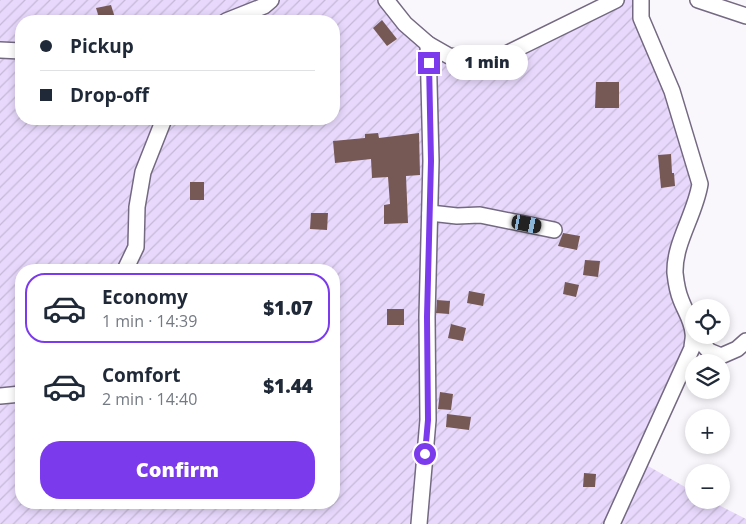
<!DOCTYPE html>
<meta charset="utf-8">
<style>
body{margin:0;font-family:"Open Sans",sans-serif;background:#f2f2f3;color:#1f2937;height:100vh;display:flex;flex-direction:column;font-size:19px;white-space:nowrap}
*{box-sizing:border-box;margin:0}
p{font-size:16px;color:#747a83}
.icon{flex:none;width:28px;height:28px;fill:none;stroke:currentColor;stroke-width:2;stroke-linecap:round;stroke-linejoin:round}
.map{position:relative;flex:1;overflow:hidden}
.side{position:absolute;left:15px;top:264px;width:325px;height:245px;display:flex;flex-direction:column;background:#fff;border-radius:20px;box-shadow:0 2px 8px #0003}
.side>*{flex:none}
.top-card{position:absolute;left:15px;top:15px;width:325px;height:110px;border-radius:20px;box-shadow:0 2px 8px #0003;display:grid;align-content:center;height:110px;padding:0 25px;background:#fff}
.tools{position:absolute;left:685px;top:299px;display:grid;gap:10px}
.tools a{display:grid;place-items:center;width:45px;height:45px;border-radius:50%;background:#fff;box-shadow:0 2px 8px #0003;font-size:25px}
.end{position:absolute;width:22px;height:22px;margin:-11px;border:6px solid #7c3aed;background:#fff;box-shadow:0 0 0 2px #fff}
.from{border-radius:50%}
.bubble{position:absolute;height:35px;border-radius:18px;background:#fff;box-shadow:0 2px 8px #0003;font-size:16px;font-weight:800;line-height:35px;text-align:center}
.car{position:absolute;width:15px;height:30px;margin:-15px -8px;border-radius:6px;box-shadow:0 0 4px 1px #0007;background:linear-gradient(#222 24%,#8ab4d8 0 40%,#222 0 76%,#8ab4d8 0 86%,#222 0)}
.top-card b{display:flex;align-items:center;gap:18px;height:48px;font-size:19px}
.top-card b+b{border-top:1px solid #e0e1e3}
.top-card i{width:12px;height:12px;background:#1f2937}
ul{padding:9px 0 0;list-style:none}
li{display:flex;align-items:center;gap:15px;height:70px;margin:0 10px 8px;padding:0 15px;border:2px solid transparent;border-radius:20px}
li div{flex:1}
li b{display:block;font-size:19px}
li em{font-style:normal;font-weight:800}
li.active{border-color:#7c3aed}
li>.icon{width:45px;height:45px;stroke-width:1.5}
.action{display:flex;gap:10px;margin-top:auto;padding:10px 25px}
.action a{flex:1;height:58px;border-radius:20px;background:#7c3aed;color:#fff;font-size:20px;font-weight:800;line-height:58px;text-align:center}
.map>svg:first-child{display:block}
.garden{fill:url(#garden-furrows);fill-rule:evenodd}
.building{fill:#765855}
.lines{fill:none;stroke-linecap:round;stroke-linejoin:round}
.minor-casing{stroke:#746982;stroke-width:18}
.minor{stroke:#fff;stroke-width:15}
.route{stroke:#7c3aed;stroke-width:6}
</style>
<div class="map">
<svg width="746" height="524" viewBox="0 0 746 524">
<defs>
<pattern id="garden-furrows" width="10" height="10" patternUnits="userSpaceOnUse" patternTransform="scale(1.25)"><rect width="10" height="10" fill="#e8d9fc"/><path d="M-1 1l2-2M0 10L10 0M9 11l2-2" fill="none" stroke="#c6b9d7"/></pattern>
</defs>
<rect width="100%" height="100%" fill="#f9f7fc"/>
<!-- garden -->
<path class="garden" d="M 0,0 L 386,0 L 432,46 L 478,59 L 615,0 L 641,0 L 700,184 L 676,252 L 693,333 L 641,462 L 694,492 L 694,500 L 709,500 L 746,519 L 746,524 L 0,524 ZM 21,21 L 334,21 L 334,119 L 21,119 ZM 21,270 L 334,270 L 334,502 L 21,502 Z"/>
<!-- building -->
<g class="building">
<path d="M 111,5 L 116,21 L 100,21 L 96,8 Z"/>
<path d="M 382,20 L 397,39 L 387,46 L 373,28 Z"/>
<path d="M 596,82 L 619,82 L 619,108 L 595,108 Z"/>
<path d="M 378,133 L 379,138 L 419,133 L 420,175 L 406,176 L 408,223 L 384,224 L 384,205 L 390,204 L 388,177 L 372,178 L 371,159 L 335,163 L 333,141 L 365,138 L 365,134 Z"/>
<path d="M 671,154 L 672,173 L 674,173 L 675,186 L 661,188 L 658,155 Z"/>
<rect x="190" y="182" width="14" height="18"/>
<path d="M 311,213 L 328,213 L 327,230 L 310,229 Z"/>
<path d="M 563,233 L 580,236 L 577,250 L 558,246 Z"/>
<path d="M 585,260 L 600,261 L 598,277 L 583,275 Z"/>
<path d="M 565,282 L 579,285 L 576,297 L 563,294 Z"/>
<path d="M 469,291 L 485,294 L 483,306 L 467,303 Z"/>
<path d="M 437,300 L 450,301 L 449,314 L 436,313 Z"/>
<rect x="387" y="309" width="17" height="16"/>
<path d="M 451,324 L 466,328 L 463,341 L 448,338 Z"/>
<path d="M 440,392 L 453,394 L 451,410 L 438,409 Z"/>
<path d="M 447,414 L 471,417 L 469,430 L 446,427 Z"/>
<path d="M 584,473 L 596,474 L 595,487 L 583,487 Z"/>
</g>
<g class="lines">
<defs>
<g id="minor">
<path d="M 386,0 L 405,24 L 428,44 L 449,56 L 478,59 L 504,55 L 616,0"/>
<path d="M 698,0 L 746,16"/>
<path d="M 226,21 L 264,6 L 271,0"/>
<path d="M 0,50 L 21,51"/>
<path d="M 430,213 L 457,216 L 480,215 L 554,230"/>
<path d="M 125,270 L 136,247 L 137,207 L 143,172 L 164,119"/>
<path d="M 695,335 L 709,351 L 721,356 L 737,349 L 746,341"/>
<path d="M 0,396 L 21,394"/>
<path d="M 419,524 L 428,420 L 427,317 L 431,161 L 428,44"/>
<path d="M 612,524 L 692,348 C 692,343 694,338 693,333 C 692,320 685,311 681,300 C 678,293 676,282 675,273 C 674,243 695,215 700,184 L 672,91 L 641,18 L 641,0"/>
</g>
</defs>
<!-- minor casing -->
<use href="#minor" class="minor-casing"/>
<!-- minor -->
<use href="#minor" class="minor"/>
</g>
<g class="lines">
<!-- route -->
<path class="route" d="M 425,454 L 428,420 L 427,317 L 431,161 L 429,63"/>
</g>
</svg>
<div class="tools">
<a><svg class="icon" aria-label="locate" viewBox="0 0 24 24"><circle cx="12" cy="12" r="6"/><path d="M12 2v4M12 18v4M2 12h4M18 12h4"/></svg></a>
<a><svg class="icon" aria-label="layers" viewBox="0 0 24 24"><path d="M12 4l9 5-9 5-9-5zM3 14l9 5 9-5"/></svg></a>
<a>+</a>
<a>−</a>
</div>
<i class="end from" style="left:425px;top:454px"></i>
<i class="end" style="left:429px;top:63px"></i>
<div class="bubble" style="left:446px;top:45px;width:82px">1 min</div>
<i class="car" style="left:527px;top:224px;rotate:102deg"></i>
<div class="top-card">
<b><i class="from"></i>Pickup</b>
<b><i></i>Drop-off</b>
</div>
<section class="side">
<ul>
<li class="active"><svg class="icon" aria-label="car" viewBox="0 0 24 24"><path d="M5 17H2v-5l4-1 3-4h7l3 4 3 1v5h-3M9 17h6M6 11h13"/><circle cx="7" cy="17" r="2"/><circle cx="17" cy="17" r="2"/></svg><div><b>Economy</b><p>1 min · 14:39</p></div><em>$1.07</em></li>
<li><svg class="icon" aria-label="car" viewBox="0 0 24 24"><path d="M5 17H2v-5l4-1 3-4h7l3 4 3 1v5h-3M9 17h6M6 11h13"/><circle cx="7" cy="17" r="2"/><circle cx="17" cy="17" r="2"/></svg><div><b>Comfort</b><p>2 min · 14:40</p></div><em>$1.44</em></li>
</ul>
<div class="action"><a>Confirm</a></div>
</section>
</div>
